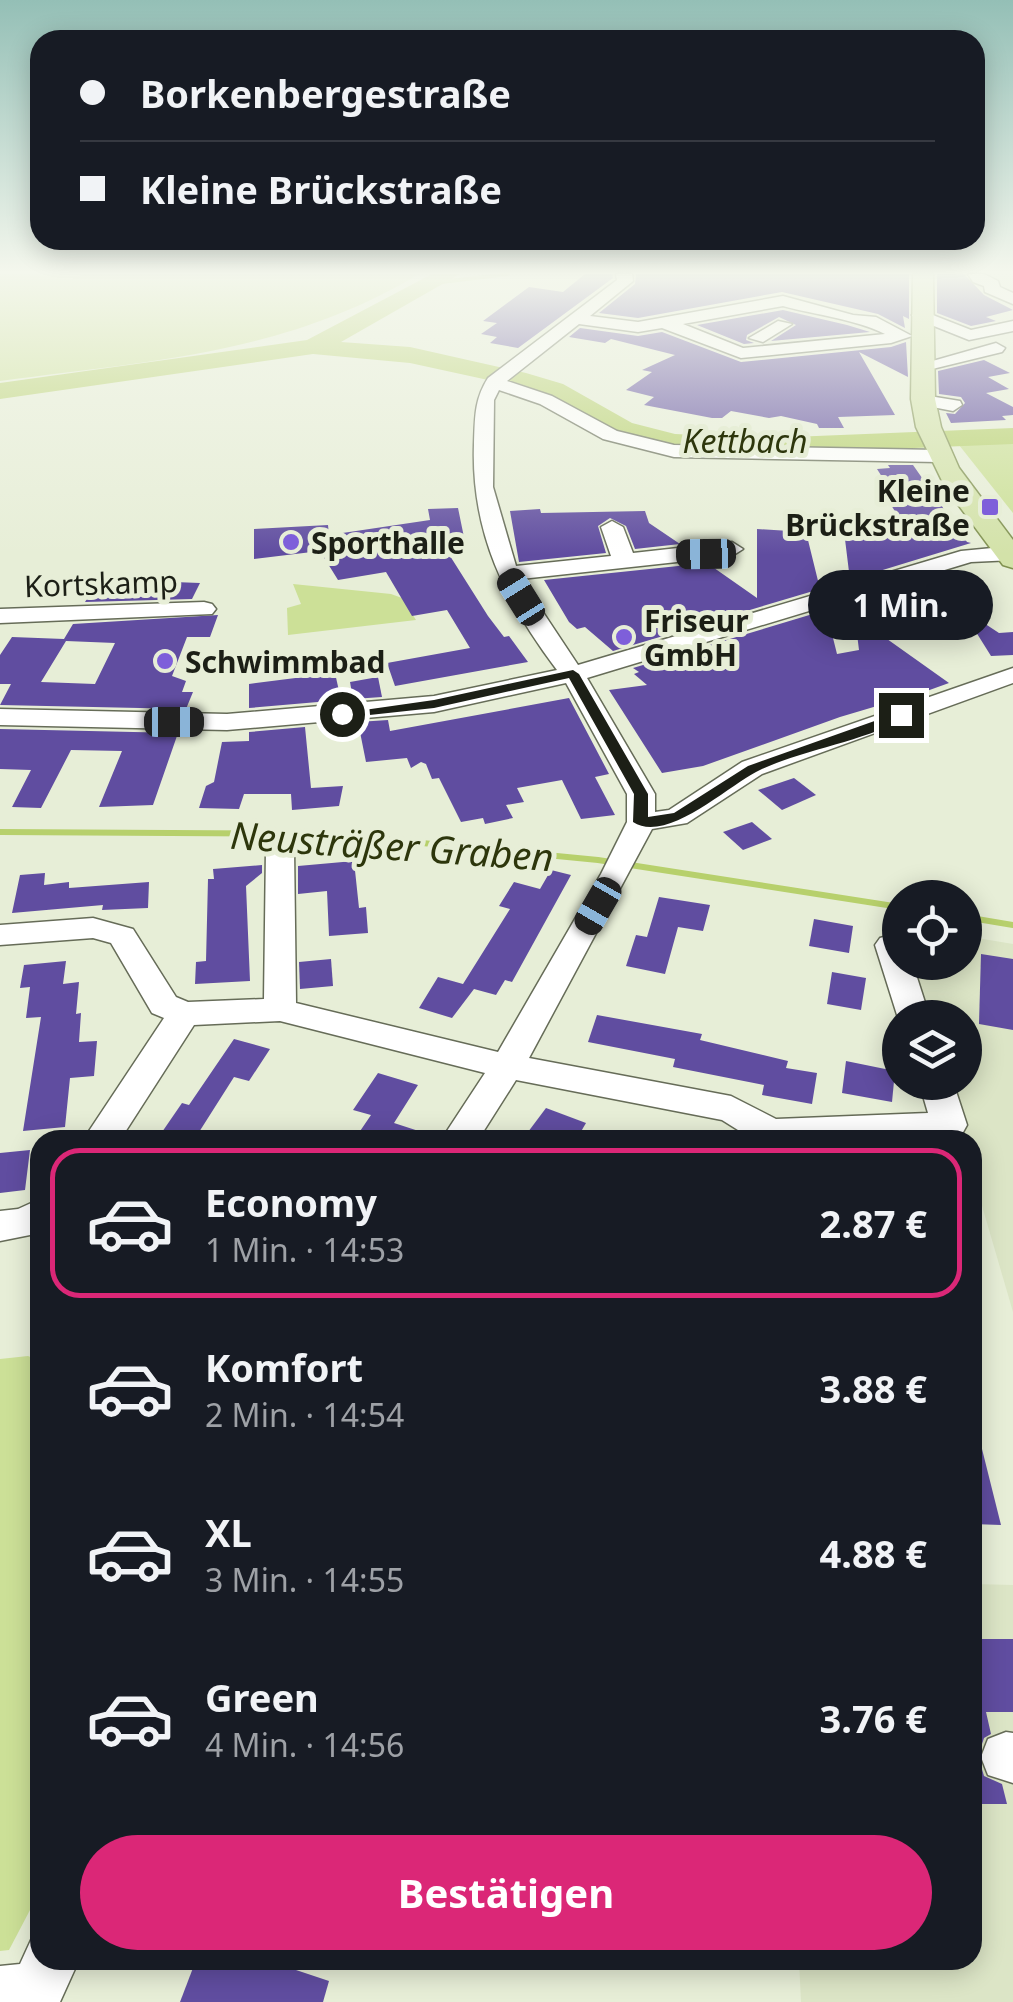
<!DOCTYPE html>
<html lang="de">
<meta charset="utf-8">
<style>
body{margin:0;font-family:"Noto Sans",sans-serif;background:#20242c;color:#f1f3f6;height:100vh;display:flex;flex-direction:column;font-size:38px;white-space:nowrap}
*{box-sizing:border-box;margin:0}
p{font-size:32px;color:#9ea1a6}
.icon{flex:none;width:55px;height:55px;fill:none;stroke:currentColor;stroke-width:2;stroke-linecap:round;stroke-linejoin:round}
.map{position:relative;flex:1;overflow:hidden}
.drawer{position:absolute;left:30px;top:1130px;width:952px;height:840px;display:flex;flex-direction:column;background:#171b24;border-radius:30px;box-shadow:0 5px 25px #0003}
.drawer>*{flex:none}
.guide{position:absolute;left:30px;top:30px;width:955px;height:220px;border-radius:30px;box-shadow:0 5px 25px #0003;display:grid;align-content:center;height:220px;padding:0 50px;background:#171b24}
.buttons{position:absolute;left:882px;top:880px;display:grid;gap:20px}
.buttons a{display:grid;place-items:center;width:100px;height:100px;border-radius:50%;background:#171b24;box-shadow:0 5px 25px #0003;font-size:50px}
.end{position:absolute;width:45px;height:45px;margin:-22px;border:12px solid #1c1f16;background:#fff;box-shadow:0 0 0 5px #fff}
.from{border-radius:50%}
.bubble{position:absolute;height:70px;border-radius:35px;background:#171b24;box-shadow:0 5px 25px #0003;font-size:32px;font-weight:700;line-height:70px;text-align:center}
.car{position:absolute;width:30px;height:60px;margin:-30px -15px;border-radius:12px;box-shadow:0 0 8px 2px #0007;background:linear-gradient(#222 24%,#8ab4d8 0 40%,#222 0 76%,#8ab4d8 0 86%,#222 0)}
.guide b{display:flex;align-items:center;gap:35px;height:95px;font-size:38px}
.guide b+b{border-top:2px solid #363941}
.guide i{width:25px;height:25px;background:#f1f3f6}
ul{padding:18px 0 0;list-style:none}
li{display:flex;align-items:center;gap:30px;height:150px;margin:0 20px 15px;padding:0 30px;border:5px solid transparent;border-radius:30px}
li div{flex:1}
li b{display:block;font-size:38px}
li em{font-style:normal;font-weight:700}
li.selected{border-color:#db2777}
li>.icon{width:90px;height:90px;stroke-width:1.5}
.primary-button{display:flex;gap:20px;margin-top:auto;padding:20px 50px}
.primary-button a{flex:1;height:115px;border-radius:60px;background:#db2777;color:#fff;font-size:40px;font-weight:700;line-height:115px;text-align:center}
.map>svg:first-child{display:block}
.built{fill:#dce5c6}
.green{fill:#cce097}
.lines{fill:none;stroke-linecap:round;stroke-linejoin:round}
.stream-far1{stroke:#b7d06c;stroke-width:4}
.stream{stroke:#b7d06c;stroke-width:6}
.river{fill:#b7d06c;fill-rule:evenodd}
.building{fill:#604da0;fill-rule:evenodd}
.minor-casing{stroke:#666c58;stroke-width:3}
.major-casing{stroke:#809150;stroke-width:3}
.minor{fill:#fff;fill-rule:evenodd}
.major{fill:#d3e2a9;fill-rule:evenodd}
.route{fill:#1c1f16}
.poi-dot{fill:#7e5fda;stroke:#e7eed7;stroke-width:4}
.labels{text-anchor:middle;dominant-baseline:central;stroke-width:10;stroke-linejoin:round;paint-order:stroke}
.far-poi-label{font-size:30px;font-weight:bold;fill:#1c1f16;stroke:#e7eed7;text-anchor:start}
.far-street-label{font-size:30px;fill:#1c1f16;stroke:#e7eed7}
.far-water-label{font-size:32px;font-style:italic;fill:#2d360c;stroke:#e7eed7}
.water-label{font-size:38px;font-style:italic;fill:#2d360c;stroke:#e7eed7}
</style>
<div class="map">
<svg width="1013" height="2002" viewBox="0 0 1013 2002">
<rect width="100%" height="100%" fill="#e7eed7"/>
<!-- built -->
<g class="built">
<path d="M 965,936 L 1013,944 L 1013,1312 L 973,1175 L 972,1140 L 962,1140 L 944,1083 L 965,1082 L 965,1018 L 924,1017 L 911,974 L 913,963 L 965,962 Z"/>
<path d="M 973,1584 L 1013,1585 L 1013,2002 L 801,2002 L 799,1960 L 972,1960 Z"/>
</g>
<!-- green -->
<g class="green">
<path d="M 0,274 L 419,274 C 286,354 150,361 0,381 Z"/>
<path d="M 1013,443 L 1013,513 L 959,445 Z"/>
<path d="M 293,584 L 391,594 L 402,598 L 416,620 L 288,635 L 287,608 L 301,604 Z"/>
<path d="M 28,1356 L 40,1361 L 40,1891 L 9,1950 L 0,1951 L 0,1359 Z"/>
</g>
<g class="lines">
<!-- stream-far1 -->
<path class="stream-far1" d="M 433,283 L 508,274"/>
<!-- stream -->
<g class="stream">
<path d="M 0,832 L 329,834 L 598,860 L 900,907"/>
<path d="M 965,917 L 1013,925"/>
</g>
<!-- river -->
<path class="river" d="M 432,274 L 460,274 L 341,342 L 410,347 L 526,373 L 563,384 L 632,423 L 675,434 L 767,438 L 1013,428 L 1013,444 L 767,454 L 675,450 L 612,435 L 545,396 L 511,385 L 410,363 L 313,354 L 0,399 L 0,383 L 307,340 Z"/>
</g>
<!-- building -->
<g class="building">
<path d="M 585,274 L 612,274 L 613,278 L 518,348 L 490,343 L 497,337 L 481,334 L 497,323 L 483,321 L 529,287 L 563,292 Z"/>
<path d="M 636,274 L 909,274 L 909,319 L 903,316 L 905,328 L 878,314 L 782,292 L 638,318 L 599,313 L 635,284 Z"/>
<path d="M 937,274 L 964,274 L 984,295 L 1013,310 L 986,317 L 996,321 L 971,326 L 937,313 Z"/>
<path d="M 783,310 L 847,325 L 870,332 L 771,341 L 796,325 L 779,317 L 747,335 L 746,340 L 754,343 L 744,344 L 697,325 Z"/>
<path d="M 580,328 L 638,336 L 662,332 L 741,362 L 891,347 L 906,342 L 908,377 L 859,352 L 895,415 L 838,417 L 844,428 L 819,428 L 817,424 L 781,416 L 769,418 L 731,411 L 722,418 L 712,418 L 644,405 L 654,397 L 626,390 L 652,372 L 642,370 L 675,355 L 611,339 L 605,343 L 569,337 Z"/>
<path d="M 984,360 L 1010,373 L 988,377 L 1009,389 L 986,393 L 1013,407 L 1013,415 L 1002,416 L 1006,420 L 951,423 L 946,413 L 955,414 L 965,403 L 961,397 L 939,394 L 938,371 Z"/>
<path d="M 888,465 L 913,465 L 967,542 L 971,543 L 850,580 L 843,523 L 908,533 L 876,480 L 884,480 L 877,469 L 890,468 Z"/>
<path d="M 458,508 L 466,547 L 445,548 L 488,616 L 504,637 L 509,636 L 528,662 L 395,686 L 387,663 L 470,648 L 447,610 L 412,616 L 386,572 L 338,580 L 320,551 L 254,559 L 254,529 L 328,525 L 329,535 L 430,520 L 428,509 Z"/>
<path d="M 540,509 L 541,513 L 645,511 L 649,523 L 680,544 L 635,549 L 626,526 L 610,518 L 598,526 L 606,553 L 519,562 L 510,511 Z"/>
<path d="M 757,529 L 806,532 L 820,589 L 613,651 L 585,627 L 577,629 L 569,622 L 544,580 L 707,563 L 757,598 Z"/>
<path d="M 945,574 L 984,598 L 873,629 L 949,683 L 924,692 L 840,717 L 703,766 L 662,773 L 609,690 L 647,685 L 634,674 L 639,672 L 633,668 L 826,610 L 837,654 L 859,650 L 853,602 Z"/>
<path d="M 98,581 L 148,581 L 200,583 L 192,599 L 85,602 Z"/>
<path d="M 961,608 L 999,633 L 1013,632 L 1013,655 L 991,656 Z"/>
<path d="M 218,615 L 210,637 L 187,637 L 172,676 L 186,681 L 182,692 L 193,692 L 186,709 L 0,705 L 11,684 L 0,684 L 0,655 L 12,637 L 64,639 L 73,624 ZM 66,641 L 115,643 L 95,684 L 41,682 Z"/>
<path d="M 335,673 L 341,700 L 249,708 L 249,684 Z"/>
<path d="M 378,677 L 382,697 L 353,699 L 350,682 Z"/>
<path d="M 569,698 L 609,774 L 595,777 L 615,815 L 581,819 L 562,780 L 517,788 L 524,802 L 506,805 L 513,818 L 485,824 L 483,818 L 461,822 L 439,778 L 432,779 L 426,764 L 421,762 L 411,768 L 407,758 L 366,762 L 358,722 L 388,720 L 390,731 Z"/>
<path d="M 305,727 L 311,788 L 343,786 L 339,806 L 292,810 L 291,794 L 244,794 L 239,809 L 199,808 L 206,786 L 214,782 L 222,742 L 249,741 L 249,732 Z"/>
<path d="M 0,729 L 178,733 L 153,805 L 99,807 L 122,751 L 71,750 L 41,808 L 12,807 L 31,770 L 0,769 Z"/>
<path d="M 794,778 L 816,795 L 782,810 L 758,790 Z"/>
<path d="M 752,822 L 772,839 L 743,850 L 723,832 Z"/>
<path d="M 354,861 L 359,908 L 366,907 L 368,933 L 329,936 L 327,891 L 298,894 L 298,866 Z"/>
<path d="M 262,865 L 262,873 L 246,886 L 250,981 L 195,984 L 196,962 L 206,961 L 208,879 L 214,879 L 213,869 Z"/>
<path d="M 551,870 L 571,875 L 512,982 L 505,980 L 496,995 L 474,989 L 452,1018 L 419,1008 L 438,977 L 463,984 L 510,909 L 499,906 L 514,882 L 540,889 Z"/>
<path d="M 45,873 L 44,885 L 69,882 L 69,888 L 149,882 L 148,908 L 102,910 L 103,905 L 12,913 L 20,875 Z"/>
<path d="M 659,897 L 710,905 L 703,931 L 678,927 L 665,974 L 626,966 L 636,935 L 647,937 Z"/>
<path d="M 814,919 L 853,926 L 849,953 L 809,946 Z"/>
<path d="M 981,954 L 1013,959 L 1013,1030 L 979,1024 Z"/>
<path d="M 331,959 L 333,986 L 300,989 L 299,962 Z"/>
<path d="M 66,961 L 63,984 L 79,982 L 76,1014 L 81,1013 L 79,1042 L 97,1041 L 94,1076 L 70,1078 L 65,1127 L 23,1131 L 41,1017 L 26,1018 L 30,987 L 20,988 L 24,965 Z"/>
<path d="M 832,972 L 866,978 L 861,1010 L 827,1004 Z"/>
<path d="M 597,1015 L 702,1034 L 700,1040 L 788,1061 L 786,1068 L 817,1073 L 812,1104 L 762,1095 L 764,1085 L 673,1067 L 675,1059 L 588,1042 Z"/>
<path d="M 234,1039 L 270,1049 L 249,1081 L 234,1077 L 194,1140 L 160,1135 L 182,1103 L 189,1105 Z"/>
<path d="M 846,1061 L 895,1071 L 892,1102 L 842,1093 Z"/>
<path d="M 378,1073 L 418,1085 L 394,1123 L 434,1136 L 433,1140 L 354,1140 L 371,1115 L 353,1110 Z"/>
<path d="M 546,1108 L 586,1123 L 576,1140 L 522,1140 Z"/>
<path d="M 30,1150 L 25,1190 L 0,1193 L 0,1153 Z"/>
<path d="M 972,1441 L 980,1441 L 1001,1525 L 972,1524 Z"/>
<path d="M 972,1639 L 1013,1639 L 1013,1712 L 986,1712 L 991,1734 L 984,1738 L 978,1756 L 984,1776 L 1002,1784 L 1007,1804 L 972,1804 Z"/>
<path d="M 196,1960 L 266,1960 L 329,1981 L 323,2002 L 180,2002 Z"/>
</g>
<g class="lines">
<defs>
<g id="minor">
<path d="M 616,274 L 632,274 L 633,281 L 590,316 L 638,322 L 783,296 L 853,315 L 876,317 L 912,336 L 891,343 L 741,358 L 662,328 L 638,332 L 579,324 L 507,381 L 552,396 L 617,431 L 674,445 L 938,450 L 948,456 L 938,462 L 674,457 L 603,439 L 540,404 L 499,390 L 494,400 L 493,487 L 516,566 L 611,556 L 601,527 L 612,521 L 623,527 L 633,553 L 732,542 L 743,549 L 732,556 L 521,579 L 578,665 L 961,551 L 1013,546 L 1013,560 L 971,562 L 587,678 L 655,794 L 655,812 L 669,810 L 742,762 L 1013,668 L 1013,683 L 762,774 L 687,823 L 652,829 L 529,1058 L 731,1096 L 776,1119 L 928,1113 L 919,1082 L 953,1082 L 967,1125 L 962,1134 L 914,1140 L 754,1140 L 722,1120 L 516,1080 L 478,1140 L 441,1140 L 485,1073 L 280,1021 L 194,1025 L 120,1140 L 83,1140 L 164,1018 L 152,1013 L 111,943 L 93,938 L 0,945 L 0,925 L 93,918 L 133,929 L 176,997 L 188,1002 L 264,999 L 266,848 L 270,842 L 290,842 L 294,848 L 296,1003 L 498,1052 L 601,874 L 627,822 L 627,794 L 566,683 L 434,712 L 227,730 L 0,725 L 0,709 L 227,714 L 434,696 L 557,670 C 505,601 471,532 474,445 C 475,419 474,400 488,378 L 617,280 ZM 783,306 C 816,315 855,319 885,334 L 743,348 L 683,324 Z"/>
<path d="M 968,274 L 984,274 L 998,281 L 1000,287 L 1013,293 L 1013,304 L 985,292 L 984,286 L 973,282 Z"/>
<path d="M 920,310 L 971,330 L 1013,321 L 1013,331 L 969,340 L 914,318 L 912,315 Z"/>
<path d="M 778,321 L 792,324 L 763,342 L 749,338 Z"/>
<path d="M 996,343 L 1005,348 L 1002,352 L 924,371 L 915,366 Z"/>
<path d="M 923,395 L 960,401 L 962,405 L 953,411 L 917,404 L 917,396 Z"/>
<path d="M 204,602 L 212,604 L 216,609 L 212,614 L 0,623 L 0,609 Z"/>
<path d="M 891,935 L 900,937 L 900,962 L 912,962 L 930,1018 L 900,1018 L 900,1022 L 898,1018 L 875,945 L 880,938 Z"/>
<path d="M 40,1199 L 40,1233 L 0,1241 L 0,1211 L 18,1209 Z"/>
<path d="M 1006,1732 L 1013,1733 L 1013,1783 L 988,1775 L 981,1757 L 988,1739 Z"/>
<path d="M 40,1937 L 40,1960 L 79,1960 L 60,2002 L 0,2002 L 0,1966 L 20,1964 L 31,1940 Z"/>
</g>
<path id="major" d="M 913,274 L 933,274 L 935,399 L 941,427 L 959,468 L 1013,540 L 1013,568 L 1003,565 L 945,487 L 916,427 L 911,399 Z"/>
</defs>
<!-- minor casing -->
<use href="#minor" class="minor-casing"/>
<!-- major casing -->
<use href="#major" class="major-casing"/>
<!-- minor -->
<use href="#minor" class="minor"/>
<!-- major -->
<use href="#major" class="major"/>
</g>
<!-- sky -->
<linearGradient id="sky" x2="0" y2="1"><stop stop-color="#94bfb6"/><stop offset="0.49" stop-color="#f4f7ed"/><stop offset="1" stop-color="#f4f7ed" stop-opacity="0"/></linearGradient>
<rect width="1013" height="555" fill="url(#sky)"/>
<!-- route -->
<path class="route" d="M 573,670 L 579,674 L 648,794 L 648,817 L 674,813 L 748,766 L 897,713 L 908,715 C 869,742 800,749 756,772 C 727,787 666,844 633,822 L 634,794 L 569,678 L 434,708 L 342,718 L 336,714 L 434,700 Z"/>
<!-- markers -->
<g class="poi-dot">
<rect x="980" y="497" width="20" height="20" rx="5"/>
<circle cx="291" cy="542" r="10"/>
<circle cx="624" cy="637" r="10"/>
<circle cx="165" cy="661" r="10"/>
</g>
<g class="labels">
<!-- far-poi labels -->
<g class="far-poi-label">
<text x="970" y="490" text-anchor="end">Kleine<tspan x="970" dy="34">Brückstraße</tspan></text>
<text x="311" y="542">Sporthalle</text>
<text x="644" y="620">Friseur<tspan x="644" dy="34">GmbH</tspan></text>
<text x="185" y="661">Schwimmbad</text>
</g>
<!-- far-street labels -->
<g class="far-street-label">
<text transform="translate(101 583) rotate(-2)">Kortskamp</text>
</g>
<!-- far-water labels -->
<g class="far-water-label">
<text x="745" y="440">Kettbach</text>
</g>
<!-- water labels -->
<g class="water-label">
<text transform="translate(392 845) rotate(4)">Neusträßer Graben</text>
</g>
</g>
</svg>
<div class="buttons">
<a><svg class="icon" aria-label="locate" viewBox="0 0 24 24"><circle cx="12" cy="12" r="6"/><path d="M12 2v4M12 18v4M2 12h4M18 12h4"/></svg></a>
<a><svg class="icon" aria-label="layers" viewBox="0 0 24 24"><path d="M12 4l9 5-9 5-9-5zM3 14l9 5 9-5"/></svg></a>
</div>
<i class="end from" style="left:342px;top:714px"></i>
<i class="end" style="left:901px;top:715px"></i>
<div class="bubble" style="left:808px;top:570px;width:185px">1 Min.</div>
<i class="car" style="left:706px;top:554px;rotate:269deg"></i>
<i class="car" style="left:521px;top:597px;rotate:328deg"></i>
<i class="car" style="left:174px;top:722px;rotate:90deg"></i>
<i class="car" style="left:598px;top:906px;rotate:210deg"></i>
<div class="guide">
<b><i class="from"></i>Borkenbergestraße</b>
<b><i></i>Kleine Brückstraße</b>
</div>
<section class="drawer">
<ul>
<li class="selected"><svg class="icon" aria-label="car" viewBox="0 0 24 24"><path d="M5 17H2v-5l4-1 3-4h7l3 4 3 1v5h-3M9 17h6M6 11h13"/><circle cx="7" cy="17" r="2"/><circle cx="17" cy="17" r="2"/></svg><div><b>Economy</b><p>1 Min. · 14:53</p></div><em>2.87 €</em></li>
<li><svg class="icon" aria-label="car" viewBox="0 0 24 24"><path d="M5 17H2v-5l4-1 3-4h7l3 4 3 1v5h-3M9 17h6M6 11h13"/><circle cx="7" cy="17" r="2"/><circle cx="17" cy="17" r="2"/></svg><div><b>Komfort</b><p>2 Min. · 14:54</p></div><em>3.88 €</em></li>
<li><svg class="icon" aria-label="car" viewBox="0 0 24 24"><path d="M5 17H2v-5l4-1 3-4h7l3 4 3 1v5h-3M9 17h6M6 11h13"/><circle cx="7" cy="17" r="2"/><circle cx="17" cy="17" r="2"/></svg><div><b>XL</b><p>3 Min. · 14:55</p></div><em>4.88 €</em></li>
<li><svg class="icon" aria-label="car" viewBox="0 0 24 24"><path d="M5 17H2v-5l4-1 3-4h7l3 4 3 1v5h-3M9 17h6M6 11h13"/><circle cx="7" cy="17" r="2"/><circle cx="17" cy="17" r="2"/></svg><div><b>Green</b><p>4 Min. · 14:56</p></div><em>3.76 €</em></li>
</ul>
<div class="primary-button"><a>Bestätigen</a></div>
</section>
</div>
